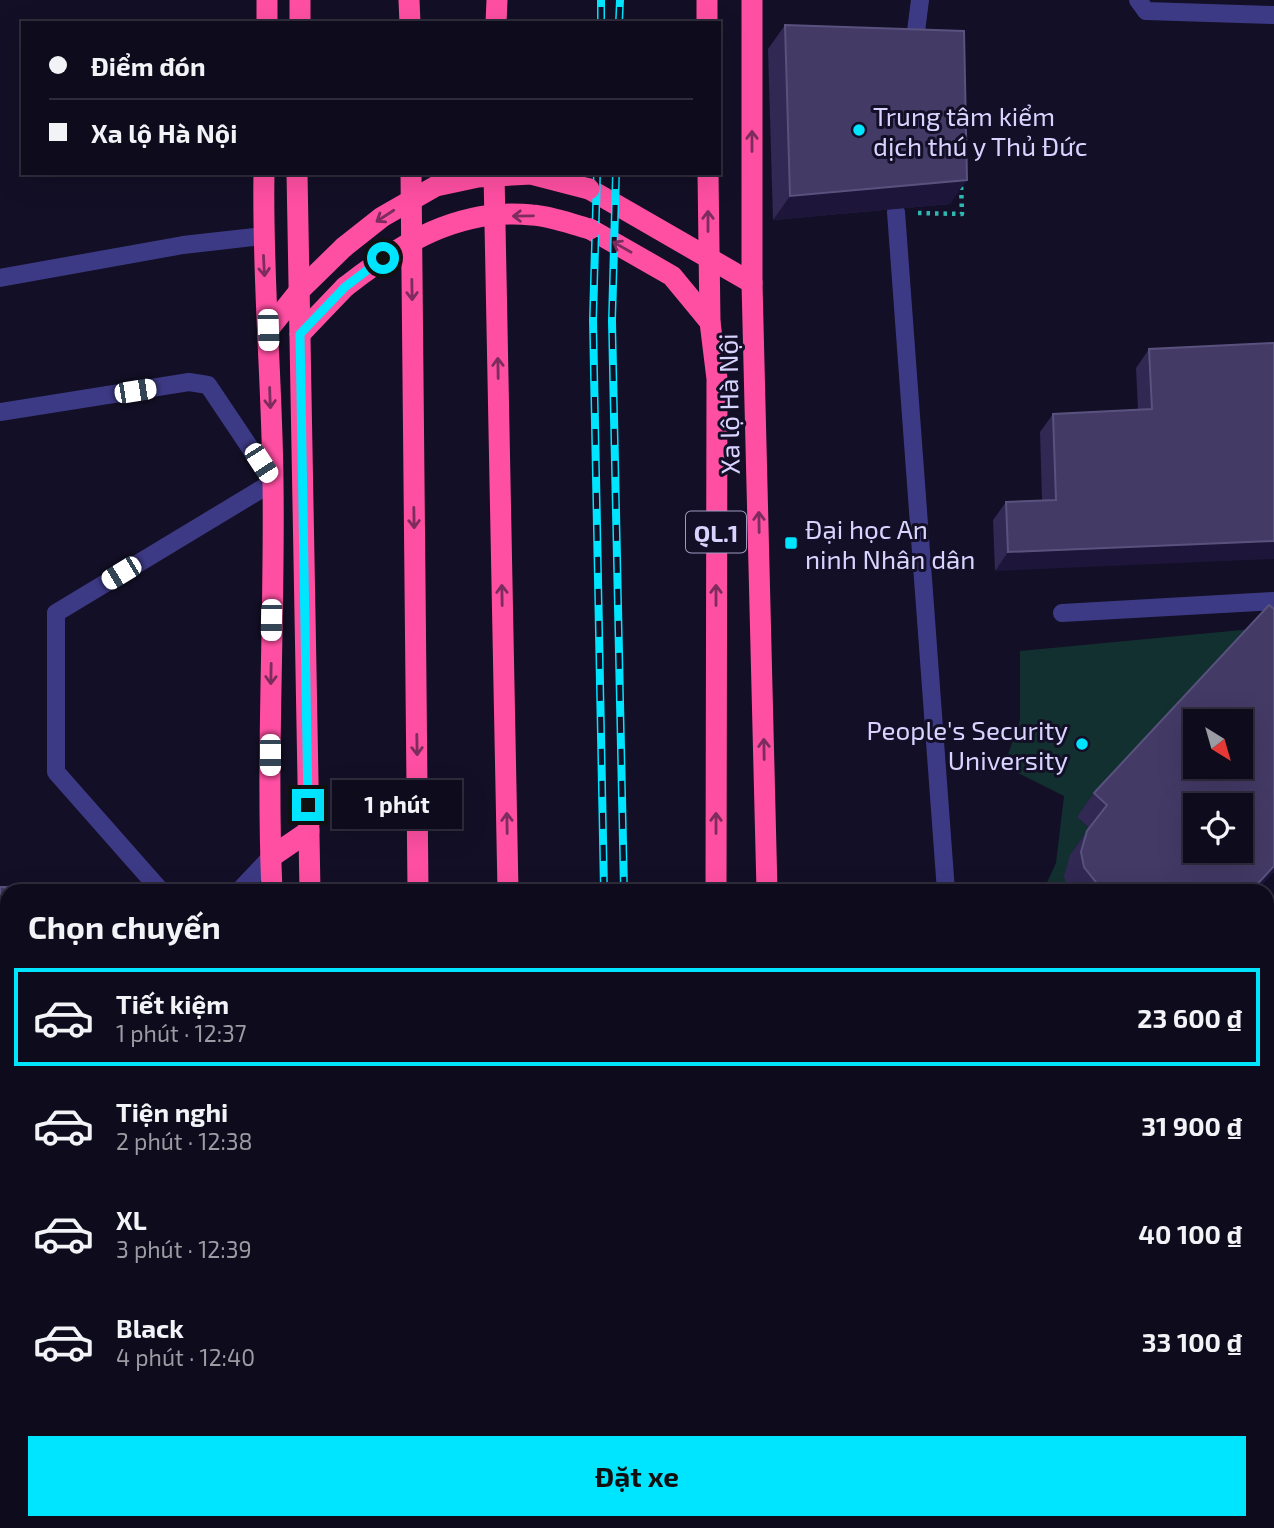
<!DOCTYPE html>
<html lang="vi">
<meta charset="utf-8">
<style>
body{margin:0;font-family:"Exo 2",sans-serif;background:#1c1929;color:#f1f3f6;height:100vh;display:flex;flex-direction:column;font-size:26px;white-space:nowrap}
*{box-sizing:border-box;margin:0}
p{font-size:23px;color:#9b9ba3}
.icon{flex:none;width:38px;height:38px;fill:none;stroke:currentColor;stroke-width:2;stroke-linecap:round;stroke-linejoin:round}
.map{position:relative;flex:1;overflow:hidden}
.panel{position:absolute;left:0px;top:884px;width:1274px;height:646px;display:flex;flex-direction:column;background:#0e0b1c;border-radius:21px 21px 0 0;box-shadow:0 7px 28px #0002,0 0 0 2px #2e2b3b}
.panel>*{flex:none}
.banner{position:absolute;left:21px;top:21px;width:700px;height:154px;border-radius:0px;box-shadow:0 7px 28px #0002,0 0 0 2px #2e2b3b;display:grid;align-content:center;height:154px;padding:0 28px;background:#0e0b1c}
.needle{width:46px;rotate:143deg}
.buttons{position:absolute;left:1183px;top:709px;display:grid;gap:14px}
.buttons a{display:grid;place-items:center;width:70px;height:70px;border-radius:0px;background:#0e0b1c;box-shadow:0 7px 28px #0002,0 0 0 2px #2e2b3b;font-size:35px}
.end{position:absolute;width:32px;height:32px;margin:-16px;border:9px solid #00e5ff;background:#111;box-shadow:0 0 0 4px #111}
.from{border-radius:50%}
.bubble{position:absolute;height:49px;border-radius:0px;background:#0e0b1c;box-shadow:0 7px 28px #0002,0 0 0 2px #2e2b3b;font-size:23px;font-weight:700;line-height:49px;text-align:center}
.car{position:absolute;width:21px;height:42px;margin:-21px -10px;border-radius:9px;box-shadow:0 0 5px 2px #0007;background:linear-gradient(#fff 24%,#345 0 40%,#fff 0 76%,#345 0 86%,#fff 0)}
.banner b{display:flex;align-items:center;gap:24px;height:66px;font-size:26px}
.banner b+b{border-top:2px solid #2e2b3b}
.banner i{width:18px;height:18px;background:#f1f3f6}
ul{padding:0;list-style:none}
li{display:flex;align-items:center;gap:21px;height:98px;margin:0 14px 10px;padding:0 14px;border:4px solid transparent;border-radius:0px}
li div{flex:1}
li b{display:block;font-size:26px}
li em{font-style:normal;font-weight:700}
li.selected{border-color:#00e5ff}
li>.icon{width:63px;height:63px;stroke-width:1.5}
h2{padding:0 28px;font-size:32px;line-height:84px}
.button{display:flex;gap:14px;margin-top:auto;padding:14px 28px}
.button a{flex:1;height:80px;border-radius:0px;background:#00e5ff;color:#111;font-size:28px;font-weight:700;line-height:80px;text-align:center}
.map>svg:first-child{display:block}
.green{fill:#12302f}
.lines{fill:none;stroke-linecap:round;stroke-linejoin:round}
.path{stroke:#2fb8b0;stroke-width:4.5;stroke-dasharray:3.5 5;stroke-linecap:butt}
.minor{stroke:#3d3a85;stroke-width:18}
.highway{stroke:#ff4fa3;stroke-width:21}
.rail-casing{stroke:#00e5ff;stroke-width:8}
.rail{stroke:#130f26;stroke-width:5;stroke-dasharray:16;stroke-linecap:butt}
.highway-bridge{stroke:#ff4fa3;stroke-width:21}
.wall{fill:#312854}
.shaded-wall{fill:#1d163a}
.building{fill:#433a66;stroke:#5a527e;stroke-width:2;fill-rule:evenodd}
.oneway{stroke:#7d2c5e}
.route{stroke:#00e5ff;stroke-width:9}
.poi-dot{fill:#00e5ff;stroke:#130f26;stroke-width:2.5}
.labels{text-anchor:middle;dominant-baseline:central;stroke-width:6;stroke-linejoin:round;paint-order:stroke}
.shield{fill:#130f26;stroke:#9e99be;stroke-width:2}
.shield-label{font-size:24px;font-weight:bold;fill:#d9d4ff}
.poi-label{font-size:26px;fill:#d9d4ff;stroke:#130f26;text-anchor:start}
.street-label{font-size:26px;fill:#d9d4ff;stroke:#130f26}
</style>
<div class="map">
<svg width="1274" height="1528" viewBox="0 0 1274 1528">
<rect width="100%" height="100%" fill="#130f26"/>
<!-- green -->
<g class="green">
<path d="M 1252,629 L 1077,817 L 1090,829 C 1073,847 1062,866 1067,891 L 1043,891 L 1056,863 L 1064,796 L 1004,766 L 1020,720 L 1020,651 Z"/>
<path d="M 0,1191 L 7,1192 L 7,1522 L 254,1522 L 254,1528 L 0,1528 Z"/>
</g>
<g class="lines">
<!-- path -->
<path class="path" d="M 918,213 L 962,214 L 961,183"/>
<!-- minor -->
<g class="minor">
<path d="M 1138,0 L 1146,11 L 1274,15"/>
<path d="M 914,47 L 920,0"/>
<path d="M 896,212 L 946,891"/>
<path d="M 0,278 L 183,245 L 263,236"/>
<path d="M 0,412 L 189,382 L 208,385 L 273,482 L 56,613 L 56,772 L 161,891"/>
<path d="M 1062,613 L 1274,601"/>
<path d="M 239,891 L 271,857"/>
<path d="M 0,1075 L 7,1070"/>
<path d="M 1267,1075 L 1274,1067"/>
<path d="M 0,1130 L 7,1131"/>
<path d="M 1267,1367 L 1274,1373"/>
<path d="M 48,1522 L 48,1528"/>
<path d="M 986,1522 L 988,1528"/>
<path d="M 1046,1528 L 1052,1522"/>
</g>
<!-- highway -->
<g class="highway">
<path d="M 409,0 L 410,23"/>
<path d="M 707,0 L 707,23"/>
<path d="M 752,0 L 752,283 L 767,891"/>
<path d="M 267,23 L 267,0"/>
<path d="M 300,23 L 300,0"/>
<path d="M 496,23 L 497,0"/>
<path d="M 264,173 C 262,276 272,379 273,481 C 275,618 266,754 272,891"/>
<path d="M 297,173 L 310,891"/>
<path d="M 411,173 L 418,891"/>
<path d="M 494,173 L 508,891"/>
<path d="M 708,173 L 710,322 L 717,379 L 716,891"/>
<path d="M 589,189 L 752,283"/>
<path d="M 590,229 L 672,276 L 710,322"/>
<path d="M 268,330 L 300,290 L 344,247"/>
<path d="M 300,334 L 345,287"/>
<path d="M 271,857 L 309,831"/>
<path d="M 293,1522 L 293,1528"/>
<path d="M 333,1522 L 333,1528"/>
<path d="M 424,1522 L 424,1528"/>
<path d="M 521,1522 L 521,1528"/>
<path d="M 781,1522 L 781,1528"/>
<path d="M 714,1528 L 714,1522"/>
</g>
<defs>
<g id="rail">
<path d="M 601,23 L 601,0"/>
<path d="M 619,23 L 620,0"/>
<path d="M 597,173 L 593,320 L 604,891"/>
<path d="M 616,173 L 612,321 L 624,891"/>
<path d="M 616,1522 L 616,1528"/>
<path d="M 637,1522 L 637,1528"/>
</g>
</defs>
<!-- rail casing -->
<use href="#rail" class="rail-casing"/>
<!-- rail -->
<use href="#rail" class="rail"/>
<!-- highway-bridge -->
<g class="highway-bridge">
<path d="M 344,247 L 382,217 L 436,186 L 478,177 L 531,174 L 589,189"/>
<path d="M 345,287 C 400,244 458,207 532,215 C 551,216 571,224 590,229"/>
</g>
</g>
<!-- wall -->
<g class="wall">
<path d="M 785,25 L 950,204 L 773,220 L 768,49 Z"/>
<path d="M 1274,343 L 995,571 L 993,520 L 1006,502 L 1042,500 L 1040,432 L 1053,414 L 1138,410 L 1136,368 L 1149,349 Z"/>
<path d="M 1094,793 L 1274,872 L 1256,891 L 1067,891 L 1064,876 L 1070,855 L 1089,828 L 1077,817 Z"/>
</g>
<!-- shaded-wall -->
<g class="shaded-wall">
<path d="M 967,180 L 950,204 L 773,220 L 790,196 Z"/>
<path d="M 1274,541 L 1274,559 L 995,571 L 1008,552 Z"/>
<path d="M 1274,866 L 1274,872 L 1256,891 L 1251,891 Z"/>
<path d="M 7,973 L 7,984 L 3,990 L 0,991 L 0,974 Z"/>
</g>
<!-- building -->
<g class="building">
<path d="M 785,25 L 964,31 L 967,180 L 790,196 Z"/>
<path d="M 1274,343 L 1274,541 L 1008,552 L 1006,502 L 1056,500 L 1053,414 L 1152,409 L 1149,349 Z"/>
<path d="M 1269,605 L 1274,609 L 1274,866 L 1251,891 L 1103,891 L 1084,867 L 1081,852 L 1087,831 L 1107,805 L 1094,793 ZM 1195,721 L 1241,721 L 1241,766 L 1195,766 ZM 1195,805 L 1241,805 L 1241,850 L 1195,850 Z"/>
<path d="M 36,883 L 37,891 L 7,891 L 7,898 L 6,887 Z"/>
<path d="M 0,887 L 5,887 L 7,902 L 7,973 L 0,974 Z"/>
</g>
<!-- one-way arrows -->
<defs><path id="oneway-shaft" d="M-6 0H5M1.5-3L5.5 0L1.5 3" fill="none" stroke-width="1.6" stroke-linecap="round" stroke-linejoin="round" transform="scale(1.75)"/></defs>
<g class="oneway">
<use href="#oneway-shaft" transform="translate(752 141) rotate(-90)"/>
<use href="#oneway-shaft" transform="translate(385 216) rotate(147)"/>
<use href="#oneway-shaft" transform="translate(523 216) rotate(179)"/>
<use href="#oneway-shaft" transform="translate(708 221) rotate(-90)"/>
<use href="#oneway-shaft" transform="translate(622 247) rotate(-150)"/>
<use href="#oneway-shaft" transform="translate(264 266) rotate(87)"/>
<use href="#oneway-shaft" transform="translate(412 290) rotate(89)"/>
<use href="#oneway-shaft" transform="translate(498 368) rotate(-91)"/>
<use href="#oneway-shaft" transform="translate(270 398) rotate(88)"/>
<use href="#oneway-shaft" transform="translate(414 518) rotate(89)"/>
<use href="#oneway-shaft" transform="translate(759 522) rotate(-91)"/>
<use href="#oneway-shaft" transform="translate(502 595) rotate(-91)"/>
<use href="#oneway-shaft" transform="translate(716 595) rotate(-90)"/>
<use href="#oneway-shaft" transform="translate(271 674) rotate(91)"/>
<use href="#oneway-shaft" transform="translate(417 745) rotate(89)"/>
<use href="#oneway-shaft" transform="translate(764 749) rotate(-91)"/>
<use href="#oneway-shaft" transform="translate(507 823) rotate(-91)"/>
<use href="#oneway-shaft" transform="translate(716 823) rotate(-90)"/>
</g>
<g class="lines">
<!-- route -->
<path class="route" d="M 308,805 L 300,334 L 345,287 L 383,258"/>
</g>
<!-- markers -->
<g class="poi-dot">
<circle cx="859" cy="130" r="7"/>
<rect x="784" y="536" width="14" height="14" rx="3.5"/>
<circle cx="1082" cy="744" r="7"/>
</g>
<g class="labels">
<!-- shield labels -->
<rect class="shield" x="686" y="511.5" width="60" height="41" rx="5"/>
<g class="shield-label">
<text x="716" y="532">QL.1</text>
</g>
<!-- poi labels -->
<g class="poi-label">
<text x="873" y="115">Trung tâm kiểm<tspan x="873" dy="30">dịch thú y Thủ Đức</tspan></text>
<text x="805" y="528">Đại học An<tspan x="805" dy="30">ninh Nhân dân</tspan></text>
<text x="1068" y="729" text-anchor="end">People's Security<tspan x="1068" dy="30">University</tspan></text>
</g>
<!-- street labels -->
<g class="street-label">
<text transform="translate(728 404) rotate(-91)">Xa lộ Hà Nội</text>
</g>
</g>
</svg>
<div class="buttons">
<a><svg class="needle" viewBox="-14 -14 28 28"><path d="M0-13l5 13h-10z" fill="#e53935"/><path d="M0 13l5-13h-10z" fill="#9b9ba3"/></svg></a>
<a><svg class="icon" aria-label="locate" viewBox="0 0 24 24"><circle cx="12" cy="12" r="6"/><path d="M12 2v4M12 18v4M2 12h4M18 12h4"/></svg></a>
</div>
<i class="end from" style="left:383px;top:258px"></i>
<i class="end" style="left:308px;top:805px"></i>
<div class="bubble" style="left:332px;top:780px;width:130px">1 phút</div>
<i class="car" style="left:268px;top:330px;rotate:178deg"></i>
<i class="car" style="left:135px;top:391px;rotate:81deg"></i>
<i class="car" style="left:261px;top:463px;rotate:147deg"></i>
<i class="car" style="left:121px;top:573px;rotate:239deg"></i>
<i class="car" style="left:271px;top:620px;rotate:181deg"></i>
<i class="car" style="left:270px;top:755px;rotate:180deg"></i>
<div class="banner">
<b><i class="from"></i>Điểm đón</b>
<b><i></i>Xa lộ Hà Nội</b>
</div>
<section class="panel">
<h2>Chọn chuyến</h2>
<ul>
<li class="selected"><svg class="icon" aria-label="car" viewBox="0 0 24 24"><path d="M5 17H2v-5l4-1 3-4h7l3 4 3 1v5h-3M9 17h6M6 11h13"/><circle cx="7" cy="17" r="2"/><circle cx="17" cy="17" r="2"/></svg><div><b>Tiết kiệm</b><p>1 phút · 12:37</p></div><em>23 600 ₫</em></li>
<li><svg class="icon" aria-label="car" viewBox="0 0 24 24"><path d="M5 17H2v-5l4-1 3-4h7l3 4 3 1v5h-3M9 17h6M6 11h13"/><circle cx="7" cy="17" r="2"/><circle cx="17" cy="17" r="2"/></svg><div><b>Tiện nghi</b><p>2 phút · 12:38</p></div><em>31 900 ₫</em></li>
<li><svg class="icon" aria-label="car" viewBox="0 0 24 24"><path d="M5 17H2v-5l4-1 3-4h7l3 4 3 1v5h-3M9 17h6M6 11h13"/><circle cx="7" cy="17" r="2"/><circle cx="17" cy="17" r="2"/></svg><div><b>XL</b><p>3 phút · 12:39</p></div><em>40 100 ₫</em></li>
<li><svg class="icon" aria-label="car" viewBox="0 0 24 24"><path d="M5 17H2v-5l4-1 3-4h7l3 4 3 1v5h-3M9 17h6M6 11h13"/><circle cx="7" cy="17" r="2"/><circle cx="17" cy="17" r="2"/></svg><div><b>Black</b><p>4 phút · 12:40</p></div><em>33 100 ₫</em></li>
</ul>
<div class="button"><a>Đặt xe</a></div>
</section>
</div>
